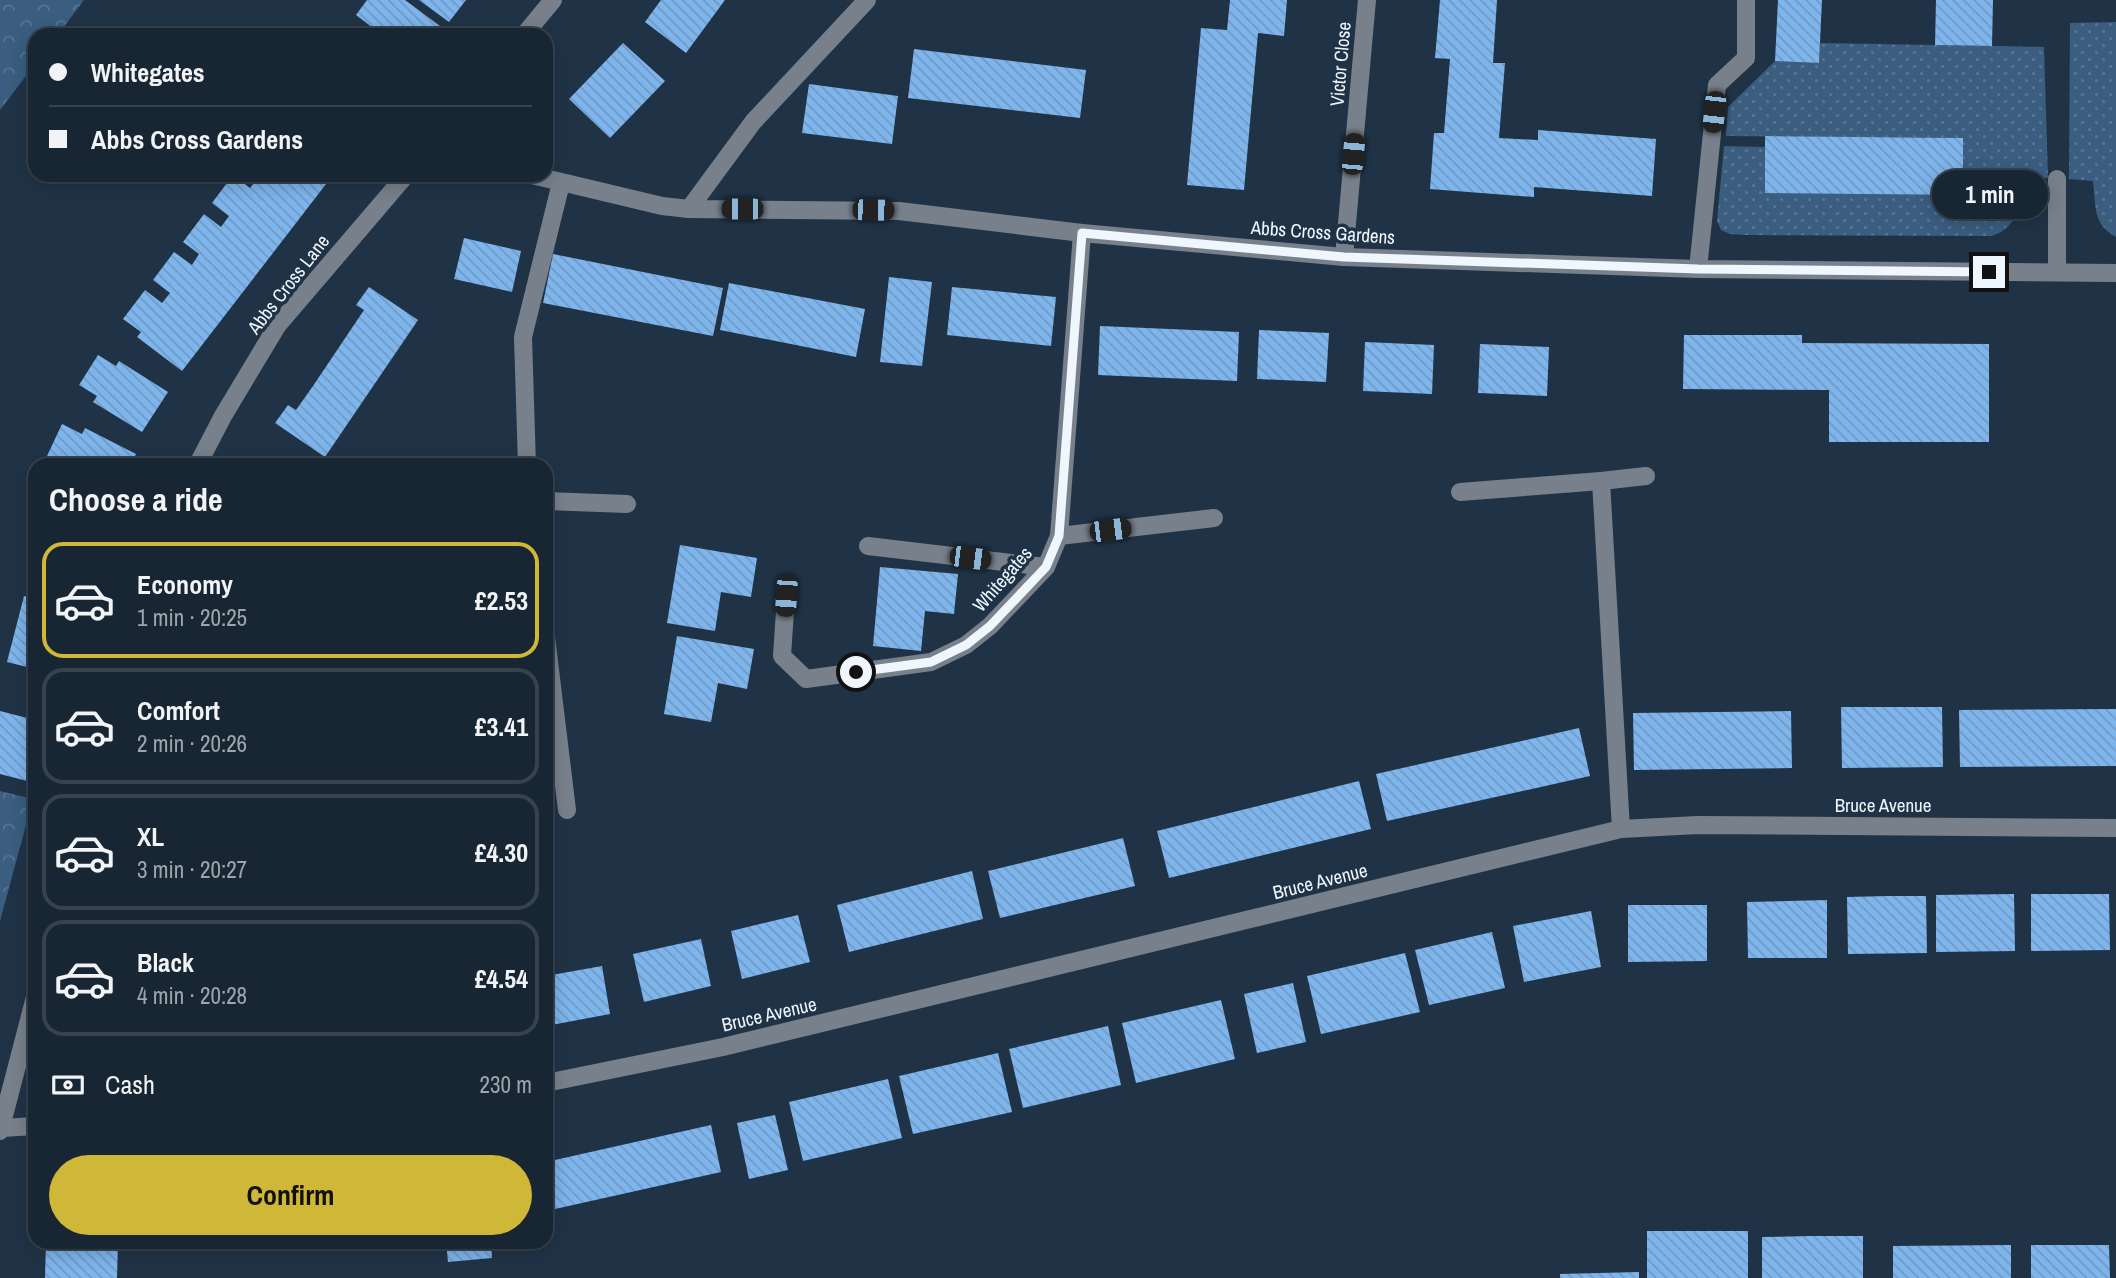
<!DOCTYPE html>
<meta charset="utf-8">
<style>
body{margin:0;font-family:"Archivo Narrow",sans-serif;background:#253240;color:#f1f3f6;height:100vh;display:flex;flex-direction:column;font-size:26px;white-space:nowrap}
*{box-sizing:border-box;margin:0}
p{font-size:23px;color:#9fa5ac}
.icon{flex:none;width:38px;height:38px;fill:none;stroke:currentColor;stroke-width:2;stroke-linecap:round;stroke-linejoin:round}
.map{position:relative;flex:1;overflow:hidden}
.details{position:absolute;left:28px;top:458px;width:525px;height:791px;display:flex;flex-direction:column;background:#182634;border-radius:21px;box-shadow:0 4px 18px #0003,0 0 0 2px #36434f}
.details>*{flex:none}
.guide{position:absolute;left:28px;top:28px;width:525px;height:154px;border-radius:21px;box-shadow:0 4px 18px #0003,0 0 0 2px #36434f;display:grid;align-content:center;height:154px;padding:0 21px;background:#182634}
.end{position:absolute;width:32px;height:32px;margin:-16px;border:9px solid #eff6fd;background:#111;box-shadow:0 0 0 4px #111}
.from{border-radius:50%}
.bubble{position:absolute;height:49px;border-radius:24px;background:#182634;box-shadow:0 4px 18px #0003,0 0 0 2px #36434f;font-size:23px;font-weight:700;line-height:49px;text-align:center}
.car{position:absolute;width:21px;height:42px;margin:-21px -10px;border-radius:9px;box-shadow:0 0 5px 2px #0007;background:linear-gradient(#222 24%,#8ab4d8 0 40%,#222 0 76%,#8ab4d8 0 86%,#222 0)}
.guide b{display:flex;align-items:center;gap:24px;height:66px;font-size:26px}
.guide b+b{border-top:2px solid #36434f}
.guide i{width:18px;height:18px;background:#f1f3f6}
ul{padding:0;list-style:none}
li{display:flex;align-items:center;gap:21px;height:116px;margin:0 14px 10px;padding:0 7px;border:4px solid #36434f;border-radius:21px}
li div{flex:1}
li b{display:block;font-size:26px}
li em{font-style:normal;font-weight:700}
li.on{border-color:#cfb837}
li>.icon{width:63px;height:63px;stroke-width:1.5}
h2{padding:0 21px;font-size:32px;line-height:84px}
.pay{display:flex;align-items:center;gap:18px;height:77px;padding:0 21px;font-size:26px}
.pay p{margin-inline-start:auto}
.action{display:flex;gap:14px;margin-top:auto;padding:14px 21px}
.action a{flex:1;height:80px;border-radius:42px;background:#cfb837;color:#111;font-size:28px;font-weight:700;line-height:80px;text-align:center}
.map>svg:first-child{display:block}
.grass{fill:url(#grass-dots)}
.park{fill:url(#park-crowns)}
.building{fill:url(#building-back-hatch)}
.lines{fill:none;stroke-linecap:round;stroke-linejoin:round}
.minor{stroke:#78818b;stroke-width:18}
.route{stroke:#eff6fd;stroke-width:9}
.labels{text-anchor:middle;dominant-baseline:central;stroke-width:7;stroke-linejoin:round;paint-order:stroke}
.street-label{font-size:19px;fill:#eff6fd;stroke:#203346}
</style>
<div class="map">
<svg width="2116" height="1278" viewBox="0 0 2116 1278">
<defs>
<pattern id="grass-dots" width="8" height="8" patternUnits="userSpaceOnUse" patternTransform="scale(1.75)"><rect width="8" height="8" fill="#3a5d80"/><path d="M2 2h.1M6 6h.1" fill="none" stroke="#577593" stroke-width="1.8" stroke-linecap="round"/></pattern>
<pattern id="park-crowns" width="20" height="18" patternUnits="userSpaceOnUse" patternTransform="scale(1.75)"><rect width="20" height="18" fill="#3a5d80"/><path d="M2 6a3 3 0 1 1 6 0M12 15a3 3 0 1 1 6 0" fill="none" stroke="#577593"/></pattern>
<pattern id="building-back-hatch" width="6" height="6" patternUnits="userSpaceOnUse" patternTransform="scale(1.75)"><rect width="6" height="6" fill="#7eb5ec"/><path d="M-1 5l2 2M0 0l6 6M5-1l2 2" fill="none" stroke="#709ac4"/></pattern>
</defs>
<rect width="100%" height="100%" fill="#203346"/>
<!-- grass -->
<g class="grass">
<path d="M 2116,22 L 2116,237 C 2092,224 2096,205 2093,181 L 2069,179 L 2070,23 Z"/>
<path d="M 1820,43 L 2044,47 L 2048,178 L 2019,177 C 2016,205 2022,225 1992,236 L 1747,235 L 1730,234 L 1721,230 L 1717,221 L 1724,146 L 1765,147 L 1765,193 L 1963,195 L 1963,138 L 1726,136 L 1728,107 L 1775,61 L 1819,63 Z"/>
</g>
<!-- park -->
<g class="park">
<path d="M 0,0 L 84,0 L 58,35 L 35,35 L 35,64 L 0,110 Z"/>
<path d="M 0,791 L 33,799 L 0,921 Z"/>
</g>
<!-- building -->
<g class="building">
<path d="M 367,0 L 405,0 L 444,29 L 439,35 L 371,35 L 369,33 L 373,28 L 356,15 Z"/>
<path d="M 419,0 L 466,0 L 449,22 Z"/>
<path d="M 661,0 L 725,0 L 686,53 L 645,22 Z"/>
<path d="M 1230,0 L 1287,0 L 1284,36 L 1258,33 L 1244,190 L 1187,185 L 1201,28 L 1227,30 Z"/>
<path d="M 1440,0 L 1497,0 L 1493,63 L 1505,63 L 1499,138 L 1538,140 L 1538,130 L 1656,139 L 1652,196 L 1534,187 L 1534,197 L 1430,189 L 1434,133 L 1444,133 L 1450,59 L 1435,58 Z"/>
<path d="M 1778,0 L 1822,0 L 1819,63 L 1775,61 Z"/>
<path d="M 1936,0 L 1993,0 L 1992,46 L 1935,45 Z"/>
<path d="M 623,43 L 665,81 L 610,138 L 569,99 Z"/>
<path d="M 914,49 L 1086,70 L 1080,118 L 908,98 Z"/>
<path d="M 809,84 L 898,96 L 892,144 L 802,133 Z"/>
<path d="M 1765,136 L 1963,138 L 1963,195 L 1765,193 Z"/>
<path d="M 233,175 L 250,188 L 258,178 L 255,175 L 333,175 L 182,371 L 137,337 L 141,332 L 123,319 L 145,290 L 162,303 L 170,293 L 153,280 L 174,252 L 192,265 L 199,254 L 183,242 L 204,214 L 221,227 L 229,216 L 212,203 Z"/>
<path d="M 464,238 L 521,251 L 512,292 L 454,279 Z"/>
<path d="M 553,254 L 723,288 L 713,336 L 543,303 Z"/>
<path d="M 889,277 L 932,282 L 922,366 L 880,362 Z"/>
<path d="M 729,283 L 865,309 L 856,357 L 720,330 Z"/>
<path d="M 369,287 L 418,320 L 325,457 L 275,423 L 288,405 L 296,410 L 313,386 L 364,310 L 356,305 Z"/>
<path d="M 952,287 L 1056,297 L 1051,346 L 947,335 Z"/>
<path d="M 1100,326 L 1239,332 L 1237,381 L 1098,375 Z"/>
<path d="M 1259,330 L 1329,333 L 1326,382 L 1257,379 Z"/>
<path d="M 1684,335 L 1802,335 L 1802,343 L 1989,344 L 1989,442 L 1829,442 L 1829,390 L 1683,389 Z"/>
<path d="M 1365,342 L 1434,345 L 1432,394 L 1363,391 Z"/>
<path d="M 1480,344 L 1549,347 L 1547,396 L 1478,393 Z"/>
<path d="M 98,355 L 116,366 L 119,361 L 168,392 L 142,432 L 93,402 L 97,396 L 79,385 Z"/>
<path d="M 62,424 L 82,434 L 85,428 L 136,454 L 130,466 L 66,466 L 47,456 Z"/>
<path d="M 680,545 L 757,558 L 751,597 L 721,592 L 715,631 L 667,623 Z"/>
<path d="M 880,567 L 958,574 L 954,614 L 925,611 L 921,651 L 873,646 Z"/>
<path d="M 24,596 L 35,599 L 35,669 L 7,662 Z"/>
<path d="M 677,636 L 754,649 L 747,689 L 718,683 L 711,722 L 664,714 Z"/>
<path d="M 1841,707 L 1942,707 L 1943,767 L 1842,768 Z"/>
<path d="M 2116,709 L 2116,766 L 1960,767 L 1959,710 Z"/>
<path d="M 0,711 L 35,720 L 35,751 L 27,781 L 0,774 Z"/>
<path d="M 1791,711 L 1792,768 L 1634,770 L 1633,713 Z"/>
<path d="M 1579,728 L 1590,776 L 1387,821 L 1376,774 Z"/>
<path d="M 1359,781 L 1371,829 L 1169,878 L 1157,831 Z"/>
<path d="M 1123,838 L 1135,886 L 1000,918 L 988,871 Z"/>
<path d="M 972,871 L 983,919 L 849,952 L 837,905 Z"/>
<path d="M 2014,894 L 2015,951 L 1936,952 L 1936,895 Z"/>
<path d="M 2031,894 L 2109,894 L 2110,950 L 2031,951 Z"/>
<path d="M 1888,896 L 1926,896 L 1927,953 L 1848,954 L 1847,897 Z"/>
<path d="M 1827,900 L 1827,958 L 1748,958 L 1747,902 Z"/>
<path d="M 1628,905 L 1707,905 L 1707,961 L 1628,962 Z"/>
<path d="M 1591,911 L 1601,967 L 1524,982 L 1513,926 Z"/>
<path d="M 798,915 L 810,962 L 742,979 L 731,931 Z"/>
<path d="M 1492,932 L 1505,988 L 1429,1005 L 1415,950 Z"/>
<path d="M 701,939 L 711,986 L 644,1002 L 633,954 Z"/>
<path d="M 1405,953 L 1420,1012 L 1321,1034 L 1307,976 Z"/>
<path d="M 602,966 L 610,1014 L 546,1026 L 546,976 Z"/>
<path d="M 1293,983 L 1306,1042 L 1257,1053 L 1244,994 Z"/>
<path d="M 1221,1000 L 1235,1059 L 1136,1083 L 1122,1023 Z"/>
<path d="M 1108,1026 L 1121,1085 L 1023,1108 L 1009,1049 Z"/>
<path d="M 998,1053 L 1012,1112 L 913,1134 L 899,1076 Z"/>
<path d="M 888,1079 L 902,1138 L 803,1161 L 789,1102 Z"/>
<path d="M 775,1115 L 788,1170 L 749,1179 L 737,1123 Z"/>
<path d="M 711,1125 L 721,1172 L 546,1211 L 546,1162 Z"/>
<rect x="1647" y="1231" width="101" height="47"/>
<path d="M 1811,1236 L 1863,1236 L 1863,1278 L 1762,1278 L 1762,1237 Z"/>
<path d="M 46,1242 L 118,1242 L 117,1278 L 45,1278 Z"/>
<path d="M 446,1242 L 491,1242 L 492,1258 L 448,1262 Z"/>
<path d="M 2011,1245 L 2011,1278 L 1893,1278 L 1893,1246 Z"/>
<path d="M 2031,1245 L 2109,1245 L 2110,1278 L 2031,1278 Z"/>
<path d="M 1639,1272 L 1639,1278 L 1560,1278 L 1560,1274 Z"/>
</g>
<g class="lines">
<!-- minor -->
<g class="minor">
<path d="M 524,35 L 553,0"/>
<path d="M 532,175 L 662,206 L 689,209 L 899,211 L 1082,233 L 1344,257 L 1698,269 L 2116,273"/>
<path d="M 2057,179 L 2057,272"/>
<path d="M 689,209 L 753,122 L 867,0"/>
<path d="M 1344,257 L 1367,0"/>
<path d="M 1698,269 L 1717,85 L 1746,58 L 1746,0"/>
<path d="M 197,466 L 223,416 L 277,326 L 406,175"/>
<path d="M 527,466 L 523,337 L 561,183"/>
<path d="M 1601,481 L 1646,476"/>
<path d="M 1460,492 L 1601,481 L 1621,829"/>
<path d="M 546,501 L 627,504"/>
<path d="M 1059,536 L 1214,518"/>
<path d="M 868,546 L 1046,567"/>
<path d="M 786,596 L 782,656 L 806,679 L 931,662 L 966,645 L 990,626 L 1046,567 L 1059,536 L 1082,233"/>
<path d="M 546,637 L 567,810"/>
<path d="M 546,1083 L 723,1047 L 1621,829 L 1698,825 L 2116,828"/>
<path d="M 2,1128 L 35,1126"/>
<path d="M 0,1131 L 35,997"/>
</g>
</g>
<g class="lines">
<!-- route -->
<path class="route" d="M 856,672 L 931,662 L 966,645 L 990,626 L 1046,567 L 1059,536 L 1082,233 L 1344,257 L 1698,269 L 1989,272"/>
</g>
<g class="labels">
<!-- street labels -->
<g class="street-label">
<text transform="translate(1340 64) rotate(-85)">Victor Close</text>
<text transform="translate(1323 232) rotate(4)">Abbs Cross Gardens</text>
<text transform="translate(288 284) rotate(-52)">Abbs Cross Lane</text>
<text transform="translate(1002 579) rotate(-49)">Whitegates</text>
<text x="1883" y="805">Bruce Avenue</text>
<text transform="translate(1320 881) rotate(-14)">Bruce Avenue</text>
<text transform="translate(769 1014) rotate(-13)">Bruce Avenue</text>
</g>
</g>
</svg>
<i class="end from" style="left:856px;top:672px"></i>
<i class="end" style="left:1989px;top:272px"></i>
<div class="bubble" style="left:1932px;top:170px;width:116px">1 min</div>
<i class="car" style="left:1714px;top:112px;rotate:186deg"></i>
<i class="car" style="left:1353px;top:154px;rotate:5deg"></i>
<i class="car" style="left:742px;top:209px;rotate:270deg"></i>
<i class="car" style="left:873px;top:210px;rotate:91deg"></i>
<i class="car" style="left:1110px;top:530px;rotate:83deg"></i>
<i class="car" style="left:970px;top:558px;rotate:97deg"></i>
<i class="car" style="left:786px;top:596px;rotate:184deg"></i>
<div class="guide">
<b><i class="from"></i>Whitegates</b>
<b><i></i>Abbs Cross Gardens</b>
</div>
<section class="details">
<h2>Choose a ride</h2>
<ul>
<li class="on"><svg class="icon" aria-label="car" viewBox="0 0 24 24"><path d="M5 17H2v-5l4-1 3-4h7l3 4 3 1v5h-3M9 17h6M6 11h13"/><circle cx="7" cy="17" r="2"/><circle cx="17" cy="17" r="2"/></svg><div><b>Economy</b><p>1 min · 20:25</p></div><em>£2.53</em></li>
<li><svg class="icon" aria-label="car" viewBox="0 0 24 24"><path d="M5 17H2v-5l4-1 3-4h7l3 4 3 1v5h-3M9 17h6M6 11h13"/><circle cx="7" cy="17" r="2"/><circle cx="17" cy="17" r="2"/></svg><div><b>Comfort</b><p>2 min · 20:26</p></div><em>£3.41</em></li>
<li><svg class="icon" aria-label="car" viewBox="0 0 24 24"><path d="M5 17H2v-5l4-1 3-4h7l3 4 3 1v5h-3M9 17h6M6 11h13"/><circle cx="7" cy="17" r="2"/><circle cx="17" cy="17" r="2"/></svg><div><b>XL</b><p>3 min · 20:27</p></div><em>£4.30</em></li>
<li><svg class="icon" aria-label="car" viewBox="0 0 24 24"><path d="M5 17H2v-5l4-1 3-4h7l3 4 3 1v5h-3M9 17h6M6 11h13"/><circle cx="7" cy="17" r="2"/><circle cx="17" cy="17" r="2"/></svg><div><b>Black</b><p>4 min · 20:28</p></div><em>£4.54</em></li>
</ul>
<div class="pay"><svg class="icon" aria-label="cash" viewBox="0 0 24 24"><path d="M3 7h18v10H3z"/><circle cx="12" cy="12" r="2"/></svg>Cash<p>230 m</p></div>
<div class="action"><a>Confirm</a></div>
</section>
</div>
